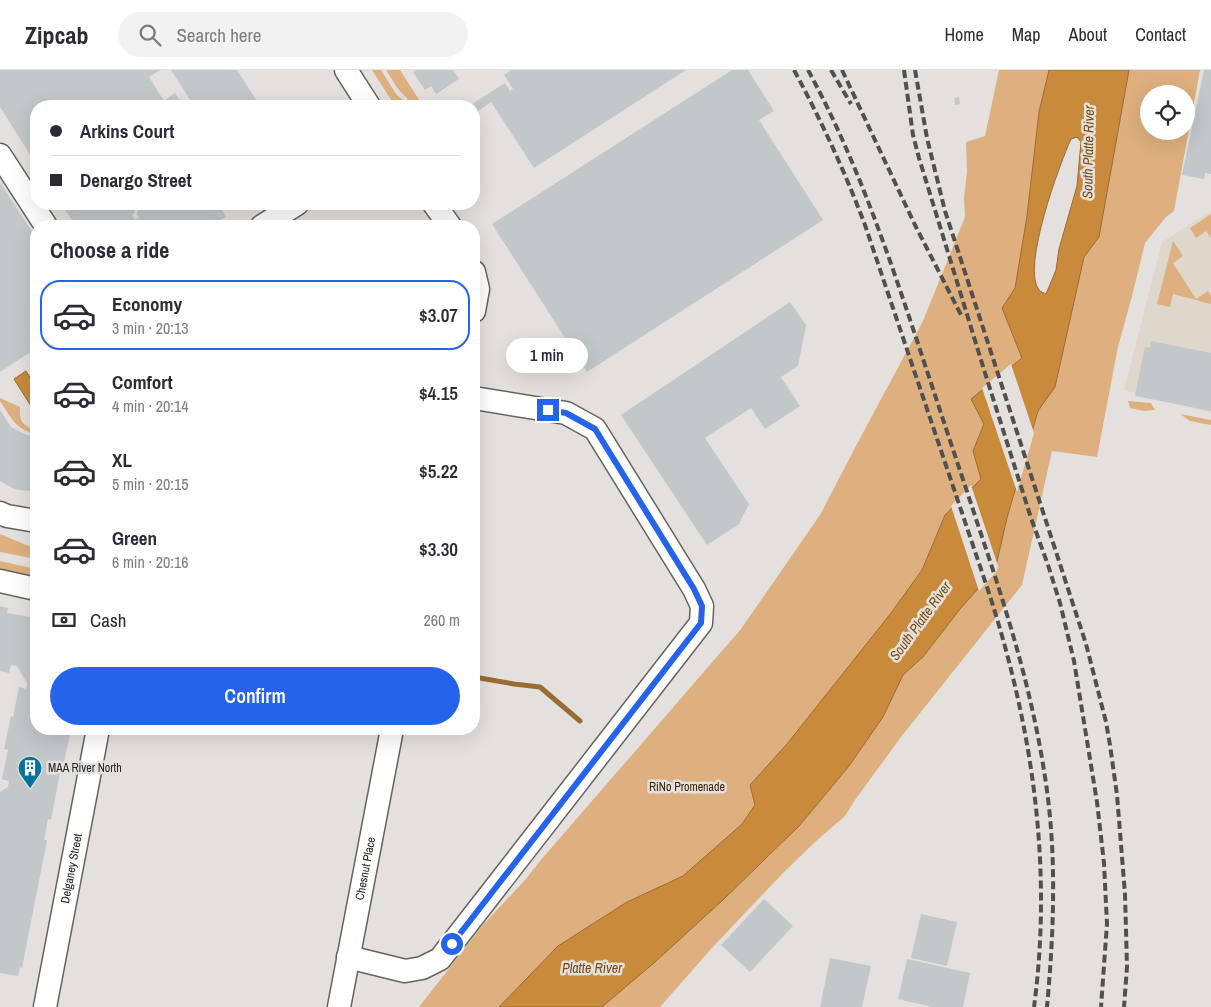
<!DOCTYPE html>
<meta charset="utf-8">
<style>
body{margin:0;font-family:"Archivo Narrow",sans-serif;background:#f2f2f3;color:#2b2b33;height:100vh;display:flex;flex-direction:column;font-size:19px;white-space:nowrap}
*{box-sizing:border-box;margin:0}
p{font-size:16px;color:#7c7c81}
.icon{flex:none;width:28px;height:28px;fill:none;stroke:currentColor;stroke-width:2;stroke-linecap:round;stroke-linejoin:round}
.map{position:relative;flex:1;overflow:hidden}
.side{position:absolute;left:30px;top:150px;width:450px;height:515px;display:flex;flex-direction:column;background:#fff;border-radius:20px;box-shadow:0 5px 20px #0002}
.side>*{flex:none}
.hud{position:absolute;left:30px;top:30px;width:450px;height:110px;border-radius:20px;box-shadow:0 5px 20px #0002;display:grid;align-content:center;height:110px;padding:0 20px;background:#fff}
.tools{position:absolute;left:1140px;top:15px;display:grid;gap:10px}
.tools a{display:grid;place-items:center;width:55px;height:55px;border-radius:50%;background:#fff;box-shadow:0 5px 20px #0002;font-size:25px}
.end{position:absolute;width:22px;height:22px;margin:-11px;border:6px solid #2563eb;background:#fff;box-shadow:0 0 0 2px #fff}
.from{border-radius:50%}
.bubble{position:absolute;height:35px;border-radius:18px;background:#fff;box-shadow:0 5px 20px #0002;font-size:16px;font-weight:600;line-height:35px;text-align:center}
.hud b{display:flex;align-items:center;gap:18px;height:48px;font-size:19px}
.hud b+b{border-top:1px solid #e1e1e2}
.hud i{width:12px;height:12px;background:#2b2b33}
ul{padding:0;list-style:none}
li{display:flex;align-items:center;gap:15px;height:70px;margin:0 10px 8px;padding:0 10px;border:2px solid transparent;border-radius:20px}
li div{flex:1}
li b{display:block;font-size:19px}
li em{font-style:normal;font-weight:600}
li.active{border-color:#2563eb}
li>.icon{width:45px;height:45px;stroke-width:1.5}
h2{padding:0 20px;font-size:22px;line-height:60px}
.pay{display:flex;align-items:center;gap:12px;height:55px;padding:0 20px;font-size:19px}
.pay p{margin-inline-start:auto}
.cta{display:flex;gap:10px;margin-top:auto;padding:10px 20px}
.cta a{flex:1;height:58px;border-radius:30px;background:#2563eb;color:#fff;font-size:20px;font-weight:600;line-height:58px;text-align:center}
header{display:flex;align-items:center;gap:30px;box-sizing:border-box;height:70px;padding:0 25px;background:#fff;border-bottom:1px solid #e1e1e2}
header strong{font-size:24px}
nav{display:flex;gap:28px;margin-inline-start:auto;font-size:18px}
.search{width:350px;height:45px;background:#f2f2f3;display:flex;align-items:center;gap:12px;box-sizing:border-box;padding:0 18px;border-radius:28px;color:#7c7c81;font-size:19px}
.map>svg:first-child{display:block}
.built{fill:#dfd6cc}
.green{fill:#deb07f;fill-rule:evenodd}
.water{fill:#c98a3b;stroke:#996c34;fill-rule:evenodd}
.pier{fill:#e4e0dd}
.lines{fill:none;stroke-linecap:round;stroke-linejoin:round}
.stream{stroke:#996c34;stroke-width:5}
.building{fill:#c2c7c9}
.minor-casing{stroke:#66635f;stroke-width:25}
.minor{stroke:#fff;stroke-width:22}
.rail{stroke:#52504e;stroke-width:4;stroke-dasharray:8 4;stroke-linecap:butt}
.route{stroke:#2563eb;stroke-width:6}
.labels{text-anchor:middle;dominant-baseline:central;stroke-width:5;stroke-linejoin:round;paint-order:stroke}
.poi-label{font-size:12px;fill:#282725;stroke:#e4e0dd;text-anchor:start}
.park-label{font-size:12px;fill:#3d2301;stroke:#e4e0dd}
.street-label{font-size:12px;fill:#282725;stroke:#e4e0dd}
.water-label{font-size:14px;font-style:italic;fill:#784d13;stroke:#e4e0dd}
</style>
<header>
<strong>Zipcab</strong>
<div class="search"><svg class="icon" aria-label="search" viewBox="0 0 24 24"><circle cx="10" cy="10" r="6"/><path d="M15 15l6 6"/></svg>Search here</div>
<nav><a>Home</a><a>Map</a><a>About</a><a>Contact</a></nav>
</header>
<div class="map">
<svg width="1211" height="937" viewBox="0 0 1211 937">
<rect width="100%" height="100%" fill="#e4e0dd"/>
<!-- built -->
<path class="built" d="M 1211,141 L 1211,343 L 1124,320 L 1162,172 Z"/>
<!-- green -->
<g class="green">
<path d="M 372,0 L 381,0 L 396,24 L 404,31 L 405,36 L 395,36 Z"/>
<path d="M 386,0 L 400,0 L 423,36 L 410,36 L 407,28 L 398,19 Z"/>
<path d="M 999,0 L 1049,0 L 1039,42 L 1027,146 L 1015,218 L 1002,238 L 1022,288 L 972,329 L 984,354 L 973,381 L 981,409 L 945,445 L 922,500 L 891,543 L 787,674 L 750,715 L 755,735 L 742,754 L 683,806 L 627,832 L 558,876 L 499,937 L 419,937 L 483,855 L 525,810 L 540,791 L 741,559 L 820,445 L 858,372 L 923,251 L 965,147 L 964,128 L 967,102 L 966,72 L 985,66 Z"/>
<path d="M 1129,0 L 1200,0 L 1174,141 L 1166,147 L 1145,173 L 1132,226 L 1118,277 L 1097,387 L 1052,381 L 1022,515 L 901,667 L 855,730 L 845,746 L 815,772 L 782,804 L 711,879 L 660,937 L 602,937 L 655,892 L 724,829 L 800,755 L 849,696 L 883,647 L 903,605 L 923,587 L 960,539 L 995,500 L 1007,448 L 1038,341 L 1055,317 L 1084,187 L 1099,167 ZM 1149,24 L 1186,24 L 1186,61 L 1149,61 Z"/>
<path d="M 1211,144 L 1211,168 L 1206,161 L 1196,168 L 1190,158 Z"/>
<path d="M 1173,171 L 1183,186 L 1173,193 L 1196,229 L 1208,221 L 1211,226 L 1211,234 L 1173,224 L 1170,237 L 1157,234 Z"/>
<path d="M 0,328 L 20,337 C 19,351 23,356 36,360 L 36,365 C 14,357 12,349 0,331 Z"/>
<path d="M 1128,331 L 1151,333 L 1155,340 L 1144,341 L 1130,338 Z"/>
<path d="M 1180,344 L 1211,350 L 1211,355 L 1190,351 Z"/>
<path d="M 0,464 L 36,479 L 36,489 L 0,482 Z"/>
<path d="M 0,491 L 36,499 L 36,506 L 0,499 Z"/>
</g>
<!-- water -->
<g class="water">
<path d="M 1049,0 L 1129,0 L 1099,167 L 1084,187 L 1055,317 L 1038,341 L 1007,448 L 995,500 L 960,539 L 923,587 L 903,605 L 883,647 L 849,696 L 800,755 L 724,829 L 655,892 L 602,937 L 499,937 L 558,876 L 627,832 L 683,806 L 742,754 L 755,735 L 750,715 L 787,674 L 891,543 L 922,500 L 945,445 L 981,409 L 973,381 L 984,354 L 971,329 L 1022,288 L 1002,238 L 1015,218 L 1027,146 L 1039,42 ZM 1077,67 L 1081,72 L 1077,116 L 1059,179 L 1056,200 L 1046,224 C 1044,223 1041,222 1039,220 C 1021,198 1060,93 1071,69 Z"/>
<path d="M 26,301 L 36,317 L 36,344 L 14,309 Z"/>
</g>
<!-- pier -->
<g class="pier">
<path d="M 1011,294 L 1034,363 L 1017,422 L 982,318 Z"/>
<path d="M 971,415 L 998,496 L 997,501 L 979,521 L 951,436 Z"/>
</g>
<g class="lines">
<!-- stream -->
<path class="stream" d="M 474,607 L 514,614 L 540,617 L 580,651"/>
</g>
<!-- building -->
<g class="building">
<path d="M 0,0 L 160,0 L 149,7 L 164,31 L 175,23 L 184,36 L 36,36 L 36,94 L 0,37 Z"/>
<path d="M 171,0 L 237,0 L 260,36 L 194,36 Z"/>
<path d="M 416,0 L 453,0 L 459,9 L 436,24 L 431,16 L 425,20 L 413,2 Z"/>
<path d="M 511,0 L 686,0 L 534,98 L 491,32 L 474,44 L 474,36 L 469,36 L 505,13 L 510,21 L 513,19 L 504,5 Z"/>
<path d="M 732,0 L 748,0 L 774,41 L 759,50 L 823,150 L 587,302 L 492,154 Z"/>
<path d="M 1204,0 L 1211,0 L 1211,104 L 1205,103 L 1204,109 L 1182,105 Z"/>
<path d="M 959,27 L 960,34 L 955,35 L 954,28 Z"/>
<path d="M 0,112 L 36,168 L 36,285 L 29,283 L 0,302 Z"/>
<path d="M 61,134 L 131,134 L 135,140 L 134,144 L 132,145 L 135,150 L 139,147 L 137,144 L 138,139 L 147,134 L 228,134 L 221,138 L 226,147 L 211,156 L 76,156 Z"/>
<path d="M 790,232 L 806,255 L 798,296 L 781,307 L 800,336 L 765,359 L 751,338 L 705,368 L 749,434 L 739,454 L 707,475 L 621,345 Z"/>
<path d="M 1151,271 L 1211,283 L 1211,341 L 1135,326 L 1145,277 L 1150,278 Z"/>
<path d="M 0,340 L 11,357 L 24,364 L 36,367 L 36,422 L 14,419 L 0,411 Z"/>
<path d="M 0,536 L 8,538 L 7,543 L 36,548 L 36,659 L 71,659 L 64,692 L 62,692 L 51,750 L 48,749 L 44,770 L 47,770 L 22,898 L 20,897 L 18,906 L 0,903 L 0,722 L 8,717 L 9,711 L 2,709 L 8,680 L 4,679 L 11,646 L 13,647 L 19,617 L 26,619 L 27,613 L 17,596 L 11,595 L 9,603 L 0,601 Z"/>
<path d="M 764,829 L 793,856 L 750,902 L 721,875 Z"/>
<path d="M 921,844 L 957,852 L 947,896 L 911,888 Z"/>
<path d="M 830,888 L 871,896 L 862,937 L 820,937 Z"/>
<path d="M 907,889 L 970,903 L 963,937 L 933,937 L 898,929 Z"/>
</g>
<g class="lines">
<defs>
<g id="minor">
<path d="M 346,0 L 369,36"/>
<path d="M 0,85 L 46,156"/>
<path d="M 434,134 L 450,156"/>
<path d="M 262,156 L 297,134"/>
<path d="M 474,202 L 478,219 L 474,241"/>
<path d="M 0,443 L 7,446 L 36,451"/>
<path d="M 0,511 L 36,519"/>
<path d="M 348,887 L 405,901 L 422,898 L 440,889 L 701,553 L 702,536 L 694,519 L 595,359 L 566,343 L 474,328"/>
<path id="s1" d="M 45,937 L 98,659"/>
<path id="s2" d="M 339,937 L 392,659"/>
</g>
</defs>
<!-- minor casing -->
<use href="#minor" class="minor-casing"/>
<!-- minor -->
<use href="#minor" class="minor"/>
<!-- rail -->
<g class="rail">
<path d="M 794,0 C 821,50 845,102 865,155 L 988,520 C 1032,655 1053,795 1034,937"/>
<path d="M 808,0 C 864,103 898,214 935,325 C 949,368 964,412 978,455 C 1006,538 1032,620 1045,707 C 1057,783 1054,860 1047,937"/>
<path d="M 831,0 L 851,34"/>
<path d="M 842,0 L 915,155 L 961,245"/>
<path d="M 904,0 L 913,65 L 919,88 L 985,303 L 1031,448 L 1048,495 L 1060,533 L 1074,591 L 1097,732 L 1104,793 L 1107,854 L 1101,937"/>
<path d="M 915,0 L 927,68 L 945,141 L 1086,574 L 1106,652 L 1110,675 L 1117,725 L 1125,824 L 1127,897 L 1124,937"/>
</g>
</g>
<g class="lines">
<!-- route -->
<path class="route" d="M 452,874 L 701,553 L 702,536 L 694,519 L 595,359 L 566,343 L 548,340"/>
</g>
<!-- icons -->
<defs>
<symbol id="building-pin" viewBox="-11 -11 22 30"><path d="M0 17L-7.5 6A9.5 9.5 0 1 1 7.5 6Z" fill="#01739e" stroke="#e4e0dd"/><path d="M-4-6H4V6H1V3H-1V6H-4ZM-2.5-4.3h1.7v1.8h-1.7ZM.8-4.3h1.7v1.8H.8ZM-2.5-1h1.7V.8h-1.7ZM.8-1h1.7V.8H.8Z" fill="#fff"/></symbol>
</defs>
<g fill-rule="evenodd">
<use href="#building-pin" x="16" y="684" width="28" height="38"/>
</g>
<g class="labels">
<!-- poi labels -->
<g class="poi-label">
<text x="48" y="698">MAA River North</text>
</g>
<!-- park labels -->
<g class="park-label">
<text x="687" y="717">RiNo Promenade</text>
</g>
<!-- street labels -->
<g class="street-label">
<text stroke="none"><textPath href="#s1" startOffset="141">Delganey Street</textPath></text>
<text stroke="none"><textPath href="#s2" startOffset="141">Chesnut Place</textPath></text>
</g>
<!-- water labels -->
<g class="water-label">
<text transform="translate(1088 82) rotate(-89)">South Platte River</text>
<text transform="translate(920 551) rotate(-54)">South Platte River</text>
<text x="592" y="898">Platte River</text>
</g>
</g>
</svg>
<div class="tools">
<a><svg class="icon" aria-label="locate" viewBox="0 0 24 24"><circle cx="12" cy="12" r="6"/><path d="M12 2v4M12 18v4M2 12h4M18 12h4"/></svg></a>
</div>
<i class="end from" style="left:452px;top:874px"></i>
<i class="end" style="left:548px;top:340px"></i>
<div class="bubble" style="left:506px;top:268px;width:82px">1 min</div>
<div class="hud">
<b><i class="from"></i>Arkins Court</b>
<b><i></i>Denargo Street</b>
</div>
<section class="side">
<h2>Choose a ride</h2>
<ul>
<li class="active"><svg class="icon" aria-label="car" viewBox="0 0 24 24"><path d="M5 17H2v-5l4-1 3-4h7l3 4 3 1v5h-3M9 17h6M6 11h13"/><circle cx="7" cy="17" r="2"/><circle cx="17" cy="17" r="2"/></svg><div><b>Economy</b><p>3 min · 20:13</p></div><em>$3.07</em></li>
<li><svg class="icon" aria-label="car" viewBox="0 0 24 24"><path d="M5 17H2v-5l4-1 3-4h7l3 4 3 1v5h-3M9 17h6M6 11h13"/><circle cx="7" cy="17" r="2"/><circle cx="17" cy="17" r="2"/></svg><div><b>Comfort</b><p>4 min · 20:14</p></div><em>$4.15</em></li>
<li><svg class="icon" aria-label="car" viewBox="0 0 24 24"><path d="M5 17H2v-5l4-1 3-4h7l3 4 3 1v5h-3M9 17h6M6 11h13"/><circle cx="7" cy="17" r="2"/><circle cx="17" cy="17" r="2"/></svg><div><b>XL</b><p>5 min · 20:15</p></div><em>$5.22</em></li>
<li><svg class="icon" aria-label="car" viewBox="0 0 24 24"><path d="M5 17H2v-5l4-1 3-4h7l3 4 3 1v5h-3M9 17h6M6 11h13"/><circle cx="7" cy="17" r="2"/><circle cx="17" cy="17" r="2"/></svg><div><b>Green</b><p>6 min · 20:16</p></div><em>$3.30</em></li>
</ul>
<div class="pay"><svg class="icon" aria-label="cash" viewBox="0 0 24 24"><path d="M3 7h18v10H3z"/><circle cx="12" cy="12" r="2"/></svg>Cash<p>260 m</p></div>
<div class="cta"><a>Confirm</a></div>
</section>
</div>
